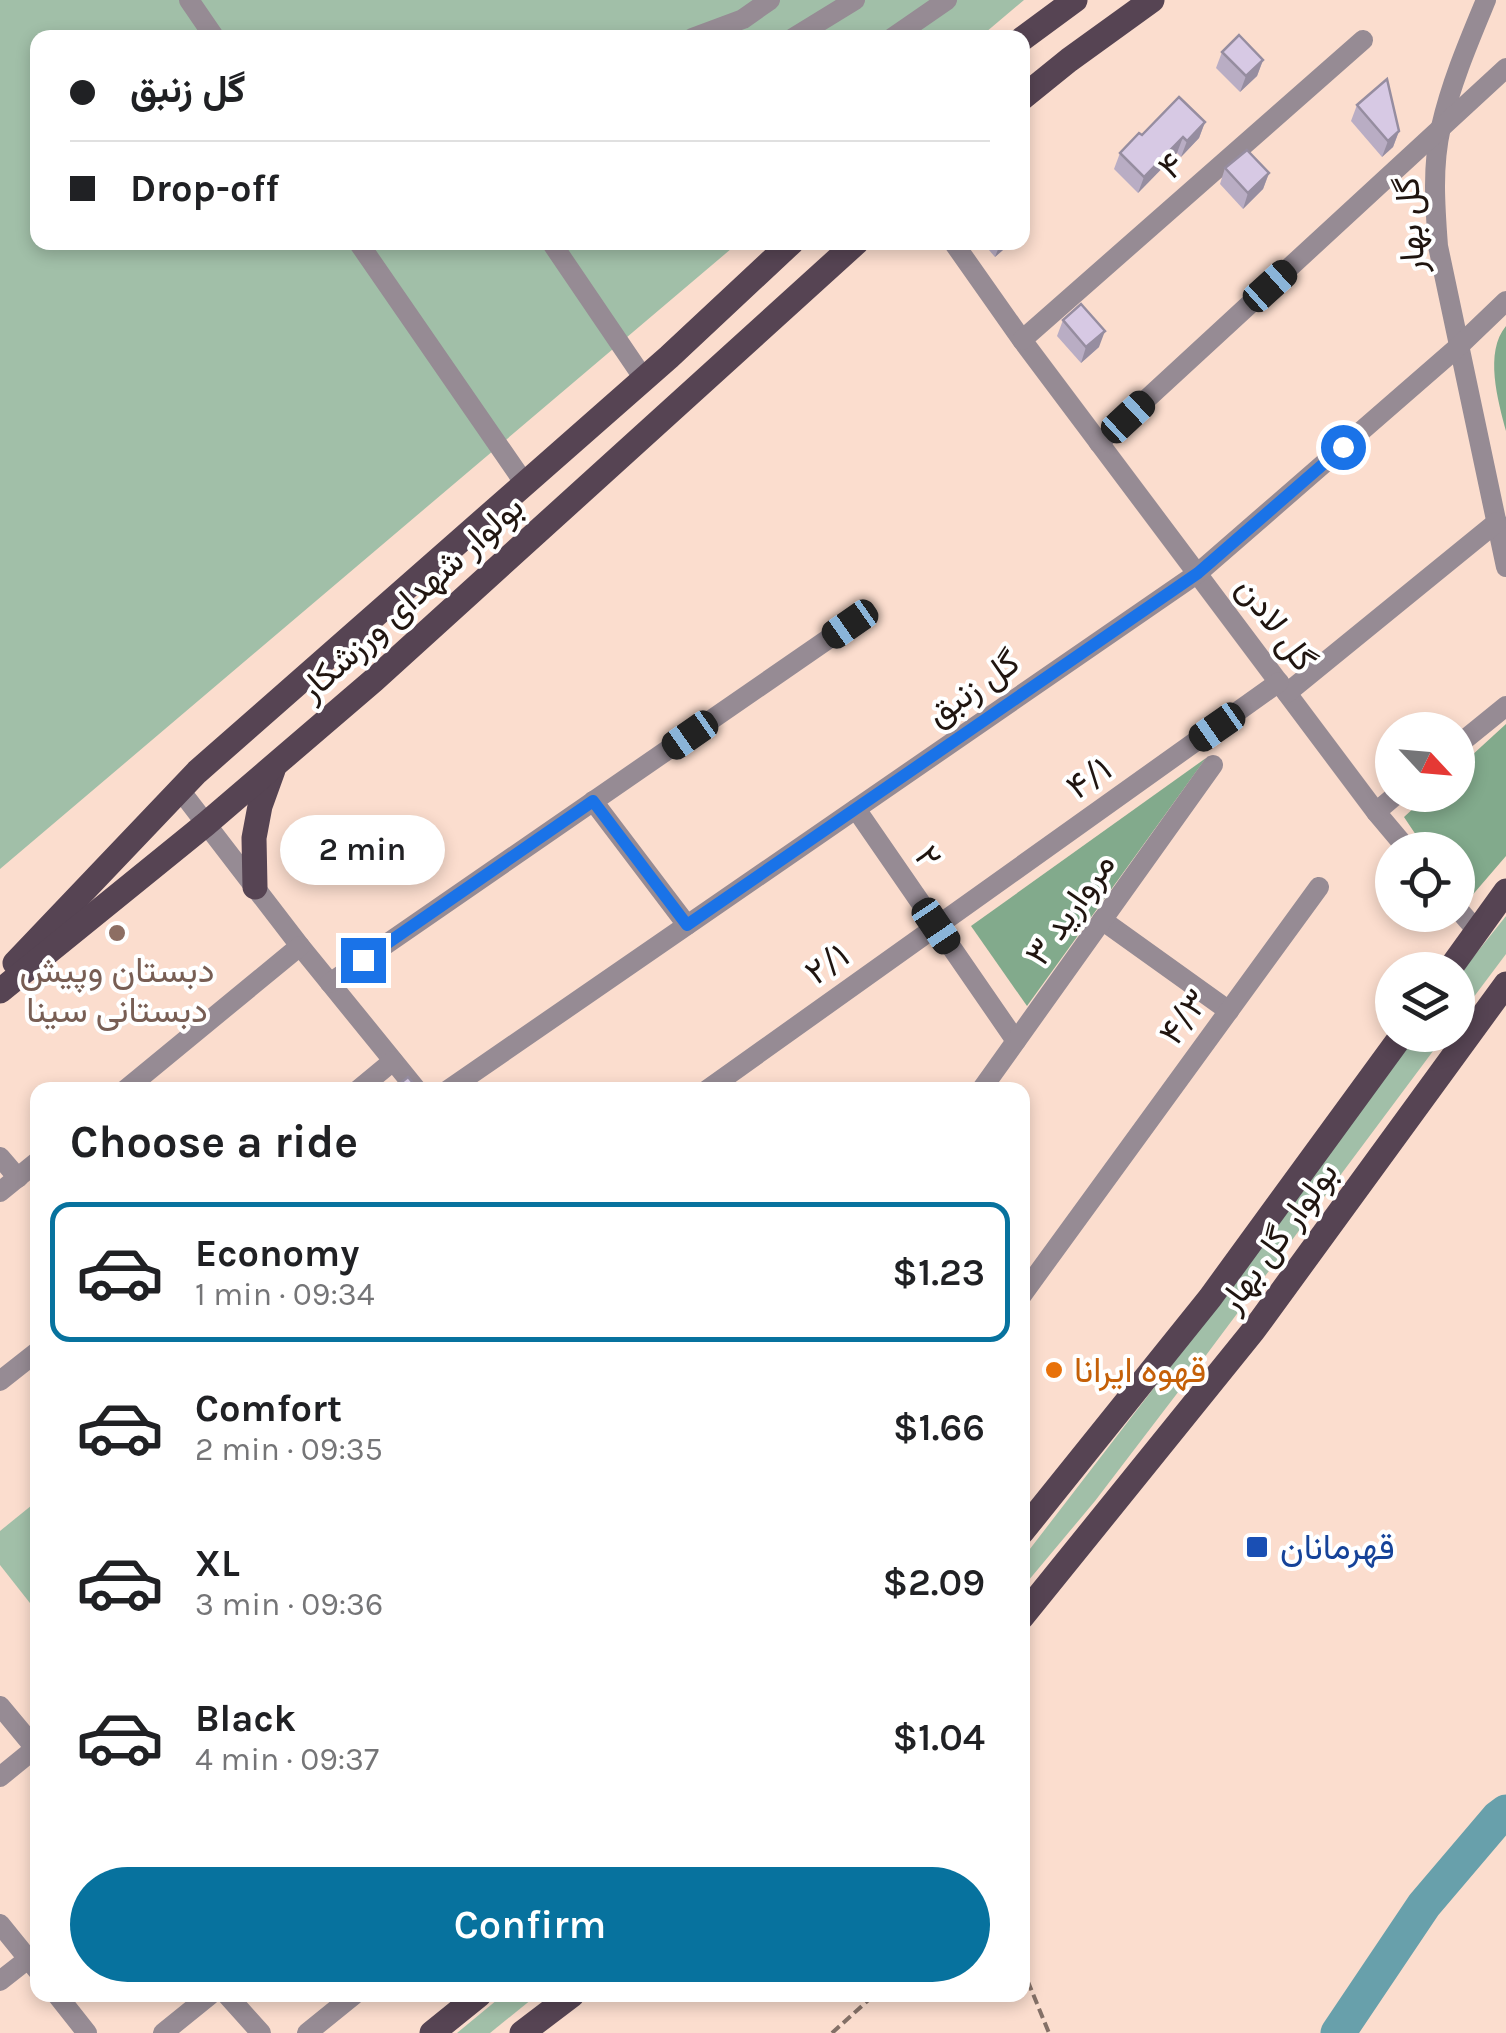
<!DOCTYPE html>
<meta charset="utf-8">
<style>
body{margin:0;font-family:Karla,Vazirmatn,sans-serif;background:#f2f2f2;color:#202124;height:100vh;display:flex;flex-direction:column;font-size:38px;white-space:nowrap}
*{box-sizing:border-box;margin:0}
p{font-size:32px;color:#757577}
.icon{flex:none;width:55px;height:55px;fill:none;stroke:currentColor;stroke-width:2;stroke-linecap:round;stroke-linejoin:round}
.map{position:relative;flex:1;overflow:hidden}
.panel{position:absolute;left:30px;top:1082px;width:1000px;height:920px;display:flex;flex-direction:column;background:#fff;border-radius:20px;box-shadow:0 5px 15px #0003}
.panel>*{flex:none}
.guide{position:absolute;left:30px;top:30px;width:1000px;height:220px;border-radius:20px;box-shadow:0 5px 15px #0003;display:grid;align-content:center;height:220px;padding:0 40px;background:#fff}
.needle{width:65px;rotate:116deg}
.fabs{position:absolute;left:1375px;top:712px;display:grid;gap:20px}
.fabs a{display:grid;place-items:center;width:100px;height:100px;border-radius:50%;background:#fff;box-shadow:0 5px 15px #0003;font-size:50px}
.end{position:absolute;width:45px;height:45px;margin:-22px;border:12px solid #1a73e8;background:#fff;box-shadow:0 0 0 5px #fff}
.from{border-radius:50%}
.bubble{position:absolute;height:70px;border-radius:35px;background:#fff;box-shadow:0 5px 15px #0003;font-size:32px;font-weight:600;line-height:70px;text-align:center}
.car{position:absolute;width:30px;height:60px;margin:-30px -15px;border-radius:12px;box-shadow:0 0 8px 2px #0007;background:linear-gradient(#222 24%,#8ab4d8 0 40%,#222 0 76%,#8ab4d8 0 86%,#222 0)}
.guide b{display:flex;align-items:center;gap:35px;height:95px;font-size:38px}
.guide b+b{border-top:2px solid #e0e0e0}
.guide i{width:25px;height:25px;background:#202124}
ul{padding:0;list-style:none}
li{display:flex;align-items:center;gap:30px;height:140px;margin:0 20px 15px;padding:0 20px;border:5px solid transparent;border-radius:20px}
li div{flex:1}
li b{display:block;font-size:38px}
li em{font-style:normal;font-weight:600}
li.active{border-color:#07729e}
li>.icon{width:90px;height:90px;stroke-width:1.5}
h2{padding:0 40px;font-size:45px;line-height:120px}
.button{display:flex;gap:20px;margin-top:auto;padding:20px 40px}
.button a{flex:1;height:115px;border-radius:60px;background:#07729e;color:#fff;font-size:40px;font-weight:600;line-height:115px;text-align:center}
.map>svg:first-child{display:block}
.green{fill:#a1bfa8}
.forest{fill:#82aa8c}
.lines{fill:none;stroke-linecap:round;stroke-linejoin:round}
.river{stroke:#68a0ab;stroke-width:35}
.path{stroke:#847067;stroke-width:4;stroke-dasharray:10 5;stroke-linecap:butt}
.minor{stroke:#968b94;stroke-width:20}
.major{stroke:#564453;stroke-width:25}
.wall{fill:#b9adc4}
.shaded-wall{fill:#968da0}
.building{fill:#d7c9e4;stroke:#968da0;stroke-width:2.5}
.route{stroke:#1a73e8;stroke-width:12}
.education-dot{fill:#8d6e63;stroke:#fff;stroke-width:4}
.food-dot{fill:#e8710a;stroke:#fff;stroke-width:4}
.transit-dot{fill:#1a4fb4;stroke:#fff;stroke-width:4}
.labels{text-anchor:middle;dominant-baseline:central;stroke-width:8;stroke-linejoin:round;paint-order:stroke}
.street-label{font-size:35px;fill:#201510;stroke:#fff}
.education-label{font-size:35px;fill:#785e54;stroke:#fff}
.food-label{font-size:35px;fill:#c56008;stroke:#fff;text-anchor:start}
.transit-label{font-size:35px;fill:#164399;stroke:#fff;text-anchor:start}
</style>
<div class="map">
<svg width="1506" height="2033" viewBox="0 0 1506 2033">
<rect width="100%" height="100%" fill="#fbddce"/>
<!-- green -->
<g class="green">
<path d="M 0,0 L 1024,0 L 979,38 L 38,38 L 38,242 L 738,243 L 0,869 Z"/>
<path d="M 1506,916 L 1506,954 L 1458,1018 L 1458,976 Z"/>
<path d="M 1414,1035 L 1445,1035 L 1198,1366 L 1095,1501 L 1023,1587 L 1023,1558 L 1240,1276 Z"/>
<path d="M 37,1501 L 37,1612 L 0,1565 L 0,1531 Z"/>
<path d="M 503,1995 L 537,1995 L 490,2033 L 457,2033 Z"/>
</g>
<!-- forest -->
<g class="forest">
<path d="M 1506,326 L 1506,431 C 1498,401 1484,352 1506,326 Z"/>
<path d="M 1506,724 L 1506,856 L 1463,906 L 1458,898 L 1458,850 L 1426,850 L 1404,817 L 1428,795 L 1458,795 L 1458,768 Z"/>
<path d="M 1206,758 L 1027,1006 L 971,926 Z"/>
</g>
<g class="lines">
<!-- river -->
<path class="river" d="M 1338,2033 L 1424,1905 L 1498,1818 L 1506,1812"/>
<!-- path -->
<g class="path">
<path d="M 1022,1967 L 1049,2033"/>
<path d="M 832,2033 L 874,1995"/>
</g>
<!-- minor -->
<g class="minor">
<path d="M 189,0 L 215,38"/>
<path d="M 1486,0 C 1469,41 1451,83 1441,127 C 1432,166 1435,206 1438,246 L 1506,567"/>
<path d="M 692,38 L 743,19 L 770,0"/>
<path d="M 793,38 L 855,0"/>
<path d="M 892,38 L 947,0"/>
<path d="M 358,242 L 525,484"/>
<path d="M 551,242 L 644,379"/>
<path d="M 953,242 L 1022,340 L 1376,812 L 1408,850"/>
<path d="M 1022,340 L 1363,40"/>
<path d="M 1099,443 L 1506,68"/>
<path d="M 1287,693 L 1497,522"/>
<path d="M 1458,745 L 1506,706"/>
<path d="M 180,790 L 300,946 L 417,1090"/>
<path d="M 593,801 L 687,925"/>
<path d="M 856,809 L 1016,1041"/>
<path d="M 1376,812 L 1396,795"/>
<path d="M 1458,909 L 1477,931"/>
<path d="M 1102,920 L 1229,1011"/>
<path d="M 330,983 L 850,624"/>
<path d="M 125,1090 L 300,946"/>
<path d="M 358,1090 L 393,1061"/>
<path d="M 448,1090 L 1198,573 L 1459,346 L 1506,301"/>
<path d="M 707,1090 L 1279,682"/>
<path d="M 981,1090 L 1213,765"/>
<path d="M 0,1157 L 18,1178"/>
<path d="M 0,1192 L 38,1161"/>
<path d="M 1022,1295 L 1319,887"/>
<path d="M 0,1381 L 38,1351"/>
<path d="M 0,1706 L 35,1748"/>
<path d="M 0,1777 L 38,1746"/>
<path d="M 0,1924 L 38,1971"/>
<path d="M 0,1981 L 28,1959"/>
<path d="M 57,1995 L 87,2033"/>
<path d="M 227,1995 L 261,2033"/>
<path d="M 163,2033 L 210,1995"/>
<path d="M 307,2033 L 354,1995"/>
</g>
<!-- major -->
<g class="major">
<path d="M 1022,39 L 1075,0"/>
<path d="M 1022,98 L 1069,60 L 1152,0"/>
<path d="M 255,887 L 254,838 L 260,806 L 273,770"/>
<path d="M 15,963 L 197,772 L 669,357 L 792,242"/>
<path d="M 1449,970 L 1506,891"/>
<path d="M 0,991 L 206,824 L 374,680 L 857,242"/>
<path d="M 1022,1532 L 1210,1298 L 1402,1035"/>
<path d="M 1022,1617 L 1253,1331 L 1506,984"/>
<path d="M 432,2033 L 479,1995"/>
<path d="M 522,2033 L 572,1995"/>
</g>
</g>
<!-- wall -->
<g class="wall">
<path d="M 1222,52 L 1263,60 L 1257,76 L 1240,92 L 1216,68 Z"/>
<path d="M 1357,105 L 1399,131 L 1393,147 L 1382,157 L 1351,121 Z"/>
<path d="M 1205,122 L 1199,138 L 1181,157 L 1177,153 L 1138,193 L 1114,169 L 1120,153 L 1142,135 Z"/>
<path d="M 1225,168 L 1269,173 L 1263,189 L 1243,209 L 1220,184 Z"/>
<path d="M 982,242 L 1012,242 L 995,257 Z"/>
<path d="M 1063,320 L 1099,347 L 1081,363 L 1057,336 Z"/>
</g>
<!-- shaded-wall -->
<g class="shaded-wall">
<path d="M 1263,60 L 1257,76 L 1240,92 L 1246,76 Z"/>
<path d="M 1205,122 L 1199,138 L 1181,157 L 1187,141 Z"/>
<path d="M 1399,131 L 1393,147 L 1382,157 L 1388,141 Z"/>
<path d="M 1183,137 L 1177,153 L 1138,193 L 1144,177 Z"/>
<path d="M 1269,173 L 1263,189 L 1243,209 L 1248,193 Z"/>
<path d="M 1001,242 L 1012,242 L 995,257 Z"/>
<path d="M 1105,331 L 1099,347 L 1081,363 L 1086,347 Z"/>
</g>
<!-- building -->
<g class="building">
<path d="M 1239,35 L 1263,60 L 1246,76 L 1222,52 Z"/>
<path d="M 1387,79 L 1399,131 L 1388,141 L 1357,105 Z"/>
<path d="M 1179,97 L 1205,122 L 1187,141 L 1183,137 L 1144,177 L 1120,153 L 1139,133 L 1142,135 Z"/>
<path d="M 1247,150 L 1269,173 L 1248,193 L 1225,168 Z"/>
<path d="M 1081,304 L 1105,331 L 1086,347 L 1063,320 Z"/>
<path d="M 408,1077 L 419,1090 L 392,1090 Z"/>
</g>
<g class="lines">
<!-- route -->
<path class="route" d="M 363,960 L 593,801 L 687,925 L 1198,573 L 1343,447"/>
</g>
<!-- markers -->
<circle class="education-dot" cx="117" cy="933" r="10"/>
<circle class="food-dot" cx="1054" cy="1370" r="10"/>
<rect class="transit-dot" x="1245" y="1535" width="24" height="24" rx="5"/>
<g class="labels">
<!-- street labels -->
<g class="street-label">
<text transform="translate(1171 166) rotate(-41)">۴</text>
<text transform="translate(1410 225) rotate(-94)">گل بهار</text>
<text transform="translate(411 598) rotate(-42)">بولوار شهدای ورزشکار</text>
<text transform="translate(1276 624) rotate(53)">گل لادن</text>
<text transform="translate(973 688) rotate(-35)">گل زنبق</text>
<text transform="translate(1089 778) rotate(-35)">۴/۱</text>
<text transform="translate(928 857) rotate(56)">۲</text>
<text transform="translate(1070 909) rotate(-55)">مروارید ۳</text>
<text transform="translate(827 964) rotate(-35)">۲/۱</text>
<text transform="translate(1184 1017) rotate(-54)">۴/۳</text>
<text transform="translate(1278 1237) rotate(-54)">بولوار گل بهار</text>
</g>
<!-- education labels -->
<g class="education-label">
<text x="117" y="970">دبستان وپیش<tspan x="117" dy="40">دبستانی سینا</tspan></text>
</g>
<!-- food labels -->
<g class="food-label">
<text x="1074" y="1370">قهوه ایرانا</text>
</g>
<!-- transit labels -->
<g class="transit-label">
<text x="1280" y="1547">قهرمانان</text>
</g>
</g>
</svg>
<div class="fabs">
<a><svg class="needle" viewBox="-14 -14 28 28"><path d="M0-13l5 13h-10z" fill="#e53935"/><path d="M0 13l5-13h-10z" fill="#757577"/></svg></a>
<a><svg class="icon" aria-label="locate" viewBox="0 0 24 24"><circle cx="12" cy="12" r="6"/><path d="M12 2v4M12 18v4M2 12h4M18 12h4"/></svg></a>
<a><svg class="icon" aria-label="layers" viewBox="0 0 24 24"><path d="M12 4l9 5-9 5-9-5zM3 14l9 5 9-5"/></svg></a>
</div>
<i class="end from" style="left:1343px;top:447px"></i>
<i class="end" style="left:363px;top:960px"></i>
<div class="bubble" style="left:280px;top:815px;width:165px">2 min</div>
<i class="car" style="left:1270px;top:286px;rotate:48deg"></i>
<i class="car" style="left:1128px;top:417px;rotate:47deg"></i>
<i class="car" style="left:850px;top:624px;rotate:235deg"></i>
<i class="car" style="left:1217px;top:727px;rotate:235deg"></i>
<i class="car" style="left:690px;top:735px;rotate:235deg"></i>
<i class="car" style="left:936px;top:926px;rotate:146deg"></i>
<div class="guide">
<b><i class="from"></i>گل زنبق</b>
<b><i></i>Drop-off</b>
</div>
<section class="panel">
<h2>Choose a ride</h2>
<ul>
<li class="active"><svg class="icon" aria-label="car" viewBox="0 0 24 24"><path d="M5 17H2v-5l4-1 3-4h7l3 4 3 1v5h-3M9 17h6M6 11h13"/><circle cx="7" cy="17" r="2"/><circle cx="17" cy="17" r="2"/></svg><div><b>Economy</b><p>1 min · 09:34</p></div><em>$1.23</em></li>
<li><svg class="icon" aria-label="car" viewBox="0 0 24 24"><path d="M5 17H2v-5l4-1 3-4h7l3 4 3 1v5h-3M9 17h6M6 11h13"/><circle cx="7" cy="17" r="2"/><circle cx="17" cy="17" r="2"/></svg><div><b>Comfort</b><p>2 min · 09:35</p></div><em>$1.66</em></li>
<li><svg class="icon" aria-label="car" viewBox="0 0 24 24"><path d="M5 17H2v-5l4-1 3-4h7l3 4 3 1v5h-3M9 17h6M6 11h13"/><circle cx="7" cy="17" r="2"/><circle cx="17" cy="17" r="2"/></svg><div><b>XL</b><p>3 min · 09:36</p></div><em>$2.09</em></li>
<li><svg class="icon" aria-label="car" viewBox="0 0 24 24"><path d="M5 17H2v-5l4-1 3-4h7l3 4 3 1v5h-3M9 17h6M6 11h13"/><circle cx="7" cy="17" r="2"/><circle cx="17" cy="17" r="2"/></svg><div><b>Black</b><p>4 min · 09:37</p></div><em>$1.04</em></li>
</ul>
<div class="button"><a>Confirm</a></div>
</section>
</div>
